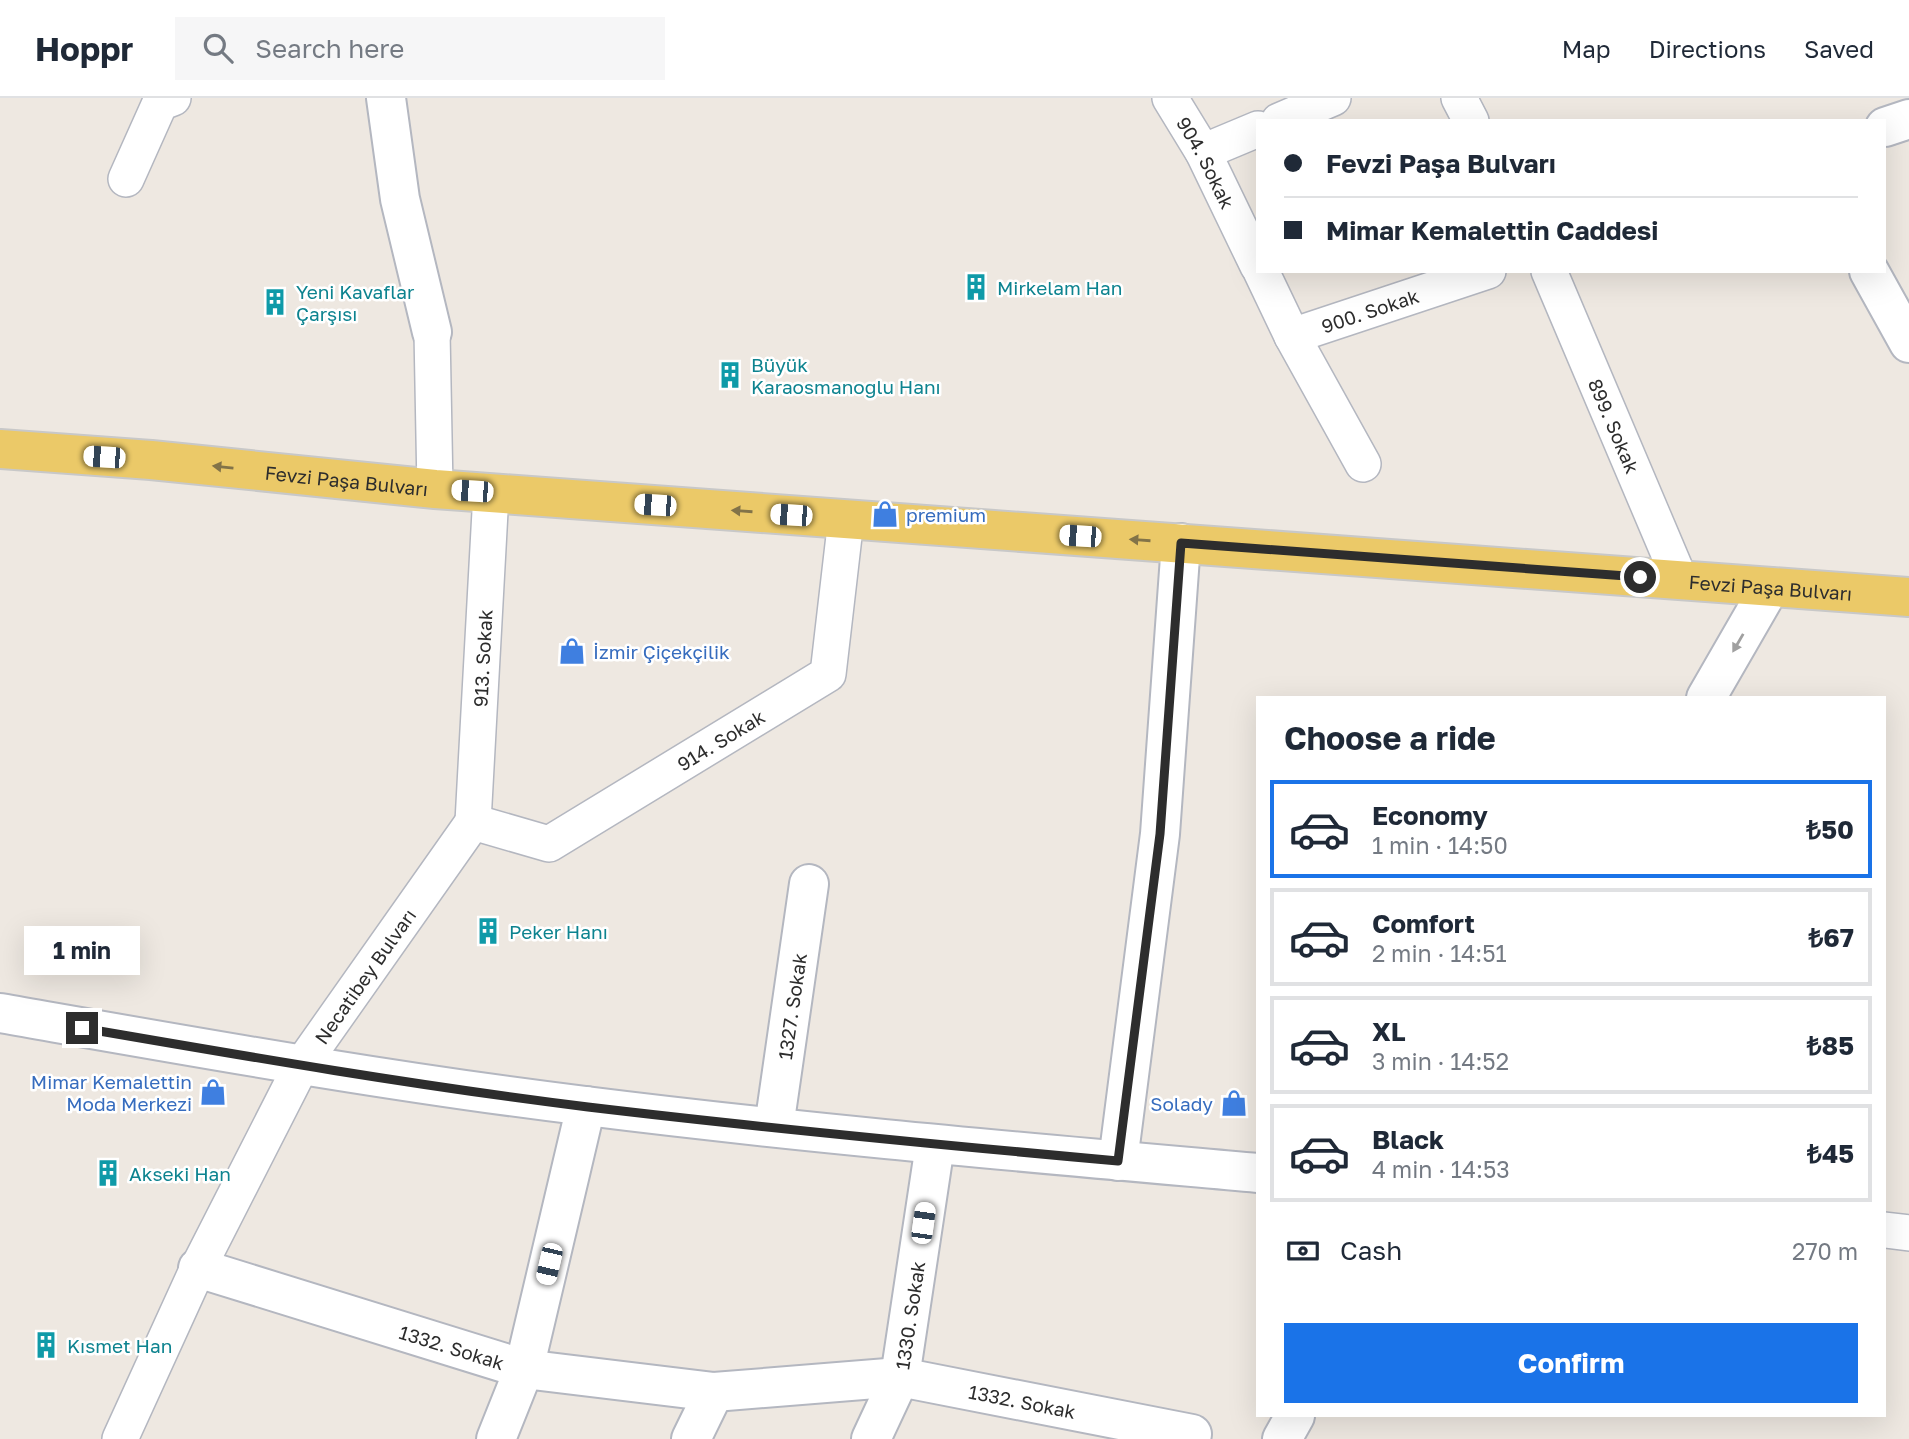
<!DOCTYPE html>
<meta charset="utf-8">
<style>
body{margin:0;font-family:"Golos Text",sans-serif;background:#f6f6f7;color:#1f2937;height:100vh;display:flex;flex-direction:column;font-size:26px;white-space:nowrap}
*{box-sizing:border-box;margin:0}
p{font-size:23px;color:#747a83}
.icon{flex:none;width:38px;height:38px;fill:none;stroke:currentColor;stroke-width:2;stroke-linecap:round;stroke-linejoin:round}
.map{position:relative;flex:1;overflow:hidden}
.side{position:absolute;left:1256px;top:598px;width:630px;height:721px;display:flex;flex-direction:column;background:#fff;border-radius:0px;box-shadow:0 7px 28px #0002}
.side>*{flex:none}
.top-card{position:absolute;left:1256px;top:21px;width:630px;height:154px;border-radius:0px;box-shadow:0 7px 28px #0002;display:grid;align-content:center;height:154px;padding:0 28px;background:#fff}
.end{position:absolute;width:32px;height:32px;margin:-16px;border:9px solid #2d2d2d;background:#fff;box-shadow:0 0 0 4px #fff}
.from{border-radius:50%}
.bubble{position:absolute;height:49px;border-radius:0px;background:#fff;box-shadow:0 7px 28px #0002;font-size:23px;font-weight:700;line-height:49px;text-align:center}
.car{position:absolute;width:21px;height:42px;margin:-21px -10px;border-radius:9px;box-shadow:0 0 5px 2px #0007;background:linear-gradient(#fff 24%,#345 0 40%,#fff 0 76%,#345 0 86%,#fff 0)}
.top-card b{display:flex;align-items:center;gap:24px;height:66px;font-size:26px}
.top-card b+b{border-top:2px solid #e0e1e3}
.top-card i{width:18px;height:18px;background:#1f2937}
ul{padding:0;list-style:none}
li{display:flex;align-items:center;gap:21px;height:98px;margin:0 14px 10px;padding:0 14px;border:4px solid #e0e1e3;border-radius:0px}
li div{flex:1}
li b{display:block;font-size:26px}
li em{font-style:normal;font-weight:700}
li.current{border-color:#1a73e8}
li>.icon{width:63px;height:63px;stroke-width:1.5}
h2{padding:0 28px;font-size:32px;line-height:84px}
.pay{display:flex;align-items:center;gap:18px;height:77px;padding:0 28px;font-size:26px}
.pay p{margin-inline-start:auto}
.cta{display:flex;gap:14px;margin-top:auto;padding:14px 28px}
.cta a{flex:1;height:80px;border-radius:0px;background:#1a73e8;color:#fff;font-size:28px;font-weight:700;line-height:80px;text-align:center}
header{display:flex;align-items:center;gap:42px;box-sizing:border-box;height:98px;padding:0 35px;background:#fff;border-bottom:2px solid #e0e1e3}
header strong{font-size:33px}
nav{display:flex;gap:38px;margin-inline-start:auto;font-size:24px}
.search{width:490px;height:63px;background:#f6f6f7;display:flex;align-items:center;gap:18px;box-sizing:border-box;padding:0 24px;border-radius:0px;color:#747a83;font-size:26px}
.map>svg:first-child{display:block}
.lines{fill:none;stroke-linecap:round;stroke-linejoin:round}
.pedestrian-casing{stroke:#b4b7c0;stroke-width:38}
.minor-casing{stroke:#b4b7c0;stroke-width:42}
.tertiary-casing{stroke:#b4b7c0;stroke-width:42}
.primary-casing{stroke:#c8c8c8;stroke-width:42}
.pedestrian{stroke:#fff;stroke-width:35}
.minor{stroke:#fff;stroke-width:38}
.tertiary{stroke:#fff;stroke-width:38}
.primary{stroke:#ebc968;stroke-width:38}
.oneway{fill:#827348}
.oneway2{fill:#a0a0a0}
.route{stroke:#2d2d2d;stroke-width:9}
.labels{text-anchor:middle;dominant-baseline:central;stroke-width:5;stroke-linejoin:round;paint-order:stroke}
.street-label{font-size:19px;fill:#2d2d2d;stroke:#fff}
.culture-label{font-size:19px;fill:#0d838f;stroke:#fff;text-anchor:start}
.shop-label{font-size:19px;fill:#366cbe;stroke:#fff;text-anchor:start}
</style>
<header>
<strong>Hoppr</strong>
<div class="search"><svg class="icon" aria-label="search" viewBox="0 0 24 24"><circle cx="10" cy="10" r="6"/><path d="M15 15l6 6"/></svg>Search here</div>
<nav><a>Map</a><a>Directions</a><a>Saved</a></nav>
</header>
<div class="map">
<svg width="1909" height="1341" viewBox="0 0 1909 1341">
<rect width="100%" height="100%" fill="#eee8e1"/>
<g class="lines">
<defs>
<g id="pedestrian">
<path id="s1" d="M 1170,0 L 1203,54 L 1258,168"/>
<path d="M 1459,0 L 1471,23"/>
<path d="M 1279,23 L 1333,0"/>
<path d="M 1203,54 L 1258,31"/>
<path d="M 126,81 L 160,5 L 173,0"/>
<path d="M 1261,173 L 1292,238 L 1363,366"/>
<path id="s2" d="M 1549,173 L 1680,482"/>
<path d="M 432,234 L 435,391"/>
<path id="s3" d="M 1292,238 L 1488,173"/>
<path id="s4" d="M 473,724 L 549,746 L 828,576 L 846,421"/>
<path id="s5" d="M 473,724 L 491,395"/>
<path d="M 1885,1132 L 1909,1135"/>
<path id="s6" d="M 120,1341 L 198,1170 L 301,968 L 473,724"/>
</g>
<g id="minor">
<path d="M 386,0 L 400,101 L 432,234"/>
<path d="M 1885,29 L 1909,21"/>
<path d="M 1869,173 L 1909,245"/>
<path d="M 0,915 C 195,949 389,984 586,1008 C 809,1036 1034,1055 1258,1075"/>
<path id="s7" d="M 774,1029 L 809,786"/>
<path d="M 1118,1063 L 1160,736 L 1181,445"/>
<path id="s8" d="M 198,1170 L 524,1271 L 714,1294 L 900,1279 L 1192,1336"/>
<path d="M 496,1341 L 524,1271 L 586,1008"/>
<path d="M 691,1341 L 714,1294"/>
<path id="s9" d="M 871,1341 L 900,1279 L 935,1047"/>
</g>
<g id="tertiary">
<path d="M 1706,600 L 1770,489"/>
<path d="M 1282,1341 L 1295,1318"/>
</g>
<g id="primary">
<path id="s10" d="M 0,351 L 151,362 L 435,391 L 1909,499"/>
</g>
</defs>
<!-- pedestrian casing -->
<use href="#pedestrian" class="pedestrian-casing"/>
<!-- minor casing -->
<use href="#minor" class="minor-casing"/>
<!-- tertiary casing -->
<use href="#tertiary" class="tertiary-casing"/>
<!-- primary casing -->
<use href="#primary" class="primary-casing"/>
<!-- pedestrian -->
<use href="#pedestrian" class="pedestrian"/>
<!-- minor -->
<use href="#minor" class="minor"/>
<!-- tertiary -->
<use href="#tertiary" class="tertiary"/>
<!-- primary -->
<use href="#primary" class="primary"/>
</g>
<!-- one-way arrows -->
<defs><path id="oneway-solid" d="M-6-.8H1V-3.2L6.5 0L1 3.2V.8H-6Z" transform="scale(1.75)"/></defs>
<g class="oneway">
<use href="#oneway-solid" transform="translate(223 369) rotate(-174)"/>
<use href="#oneway-solid" transform="translate(742 413) rotate(-176)"/>
<use href="#oneway-solid" transform="translate(1140 442) rotate(-176)"/>
</g>
<use class="oneway2" href="#oneway-solid" transform="translate(1738 545) rotate(120)"/>
<g class="lines">
<!-- route -->
<path class="route" d="M 82,930 C 250,959 418,988 588,1009 C 764,1030 941,1047 1118,1063 L 1160,736 L 1181,445 L 1640,479"/>
</g>
<!-- icons -->
<defs>
<symbol id="building-bare" viewBox="-9 -9 18 18"><path d="M-4-6H4V6H1V3H-1V6H-4ZM-2.5-4.3h1.7v1.8h-1.7ZM.8-4.3h1.7v1.8H.8ZM-2.5-1h1.7V.8h-1.7ZM.8-1h1.7V.8H.8Z" fill="#0f9aa8" stroke="#fff" stroke-width="2.5" paint-order="stroke"/></symbol>
<symbol id="shop-bare" viewBox="-9 -9 18 18"><path d="M-5-2.5h2.3a2.7 3.5 0 0 1 5.4 0H5L5.5 6h-11ZM-1.5-2.5h3a1.5 2.3 0 0 0-3 0Z" fill="#3f7fe0" stroke="#fff" stroke-width="2.5" paint-order="stroke"/></symbol>
</defs>
<g fill-rule="evenodd">
<use href="#building-bare" x="957" y="170" width="38" height="38"/>
<use href="#building-bare" x="256" y="185" width="38" height="38"/>
<use href="#building-bare" x="711" y="258" width="38" height="38"/>
<use href="#shop-bare" x="866" y="397" width="38" height="38"/>
<use href="#shop-bare" x="553" y="534" width="38" height="38"/>
<use href="#building-bare" x="469" y="814" width="38" height="38"/>
<use href="#shop-bare" x="194" y="975" width="38" height="38"/>
<use href="#shop-bare" x="1215" y="986" width="38" height="38"/>
<use href="#building-bare" x="89" y="1056" width="38" height="38"/>
<use href="#building-bare" x="27" y="1228" width="38" height="38"/>
</g>
<g class="labels">
<!-- street labels -->
<g class="street-label">
<text stroke="none"><textPath href="#s1" startOffset="74">904. Sokak</textPath></text>
<text stroke="none"><textPath href="#s3" startOffset="82">900. Sokak</textPath></text>
<text stroke="none"><textPath href="#s2" startOffset="168">899. Sokak</textPath></text>
<text stroke="none"><textPath href="#s10" startOffset="348">Fevzi Paşa Bulvarı</textPath></text>
<text stroke="none"><textPath href="#s10" startOffset="1776">Fevzi Paşa Bulvarı</textPath></text>
<text stroke="none"><textPath href="#s5" startOffset="164">913. Sokak</textPath></text>
<text stroke="none"><textPath href="#s4" startOffset="280">914. Sokak</textPath></text>
<text stroke="none"><textPath href="#s6" startOffset="525">Necatibey Bulvarı</textPath></text>
<text stroke="none"><textPath href="#s7" startOffset="122">1327. Sokak</textPath></text>
<text stroke="none"><textPath href="#s9" startOffset="131">1330. Sokak</textPath></text>
<text stroke="none"><textPath href="#s8" startOffset="266">1332. Sokak</textPath></text>
<text stroke="none"><textPath href="#s8" startOffset="844">1332. Sokak</textPath></text>
</g>
<!-- culture labels -->
<g class="culture-label">
<text x="997" y="189">Mirkelam Han</text>
<text x="296" y="193">Yeni Kavaflar<tspan x="296" dy="22">Çarşısı</tspan></text>
<text x="751" y="266">Büyük<tspan x="751" dy="22">Karaosmanoğlu Hanı</tspan></text>
<text x="509" y="833">Peker Hanı</text>
<text x="129" y="1075">Akseki Han</text>
<text x="67" y="1247">Kısmet Han</text>
</g>
<!-- shop labels -->
<g class="shop-label">
<text x="906" y="416">premium</text>
<text x="593" y="553">İzmir Çiçekçilik</text>
<text x="192" y="983" text-anchor="end">Mimar Kemalettin<tspan x="192" dy="22">Moda Merkezi</tspan></text>
<text x="1213" y="1005" text-anchor="end">Solady</text>
</g>
</g>
</svg>
<i class="end from" style="left:1640px;top:479px"></i>
<i class="end" style="left:82px;top:930px"></i>
<div class="bubble" style="left:24px;top:828px;width:116px">1 min</div>
<i class="car" style="left:104px;top:359px;rotate:274deg"></i>
<i class="car" style="left:472px;top:393px;rotate:274deg"></i>
<i class="car" style="left:655px;top:407px;rotate:274deg"></i>
<i class="car" style="left:791px;top:417px;rotate:274deg"></i>
<i class="car" style="left:1080px;top:438px;rotate:274deg"></i>
<i class="car" style="left:923px;top:1125px;rotate:8deg"></i>
<i class="car" style="left:549px;top:1166px;rotate:193deg"></i>
<div class="top-card">
<b><i class="from"></i>Fevzi Paşa Bulvarı</b>
<b><i></i>Mimar Kemalettin Caddesi</b>
</div>
<section class="side">
<h2>Choose a ride</h2>
<ul>
<li class="current"><svg class="icon" aria-label="car" viewBox="0 0 24 24"><path d="M5 17H2v-5l4-1 3-4h7l3 4 3 1v5h-3M9 17h6M6 11h13"/><circle cx="7" cy="17" r="2"/><circle cx="17" cy="17" r="2"/></svg><div><b>Economy</b><p>1 min · 14:50</p></div><em>₺50</em></li>
<li><svg class="icon" aria-label="car" viewBox="0 0 24 24"><path d="M5 17H2v-5l4-1 3-4h7l3 4 3 1v5h-3M9 17h6M6 11h13"/><circle cx="7" cy="17" r="2"/><circle cx="17" cy="17" r="2"/></svg><div><b>Comfort</b><p>2 min · 14:51</p></div><em>₺67</em></li>
<li><svg class="icon" aria-label="car" viewBox="0 0 24 24"><path d="M5 17H2v-5l4-1 3-4h7l3 4 3 1v5h-3M9 17h6M6 11h13"/><circle cx="7" cy="17" r="2"/><circle cx="17" cy="17" r="2"/></svg><div><b>XL</b><p>3 min · 14:52</p></div><em>₺85</em></li>
<li><svg class="icon" aria-label="car" viewBox="0 0 24 24"><path d="M5 17H2v-5l4-1 3-4h7l3 4 3 1v5h-3M9 17h6M6 11h13"/><circle cx="7" cy="17" r="2"/><circle cx="17" cy="17" r="2"/></svg><div><b>Black</b><p>4 min · 14:53</p></div><em>₺45</em></li>
</ul>
<div class="pay"><svg class="icon" aria-label="cash" viewBox="0 0 24 24"><path d="M3 7h18v10H3z"/><circle cx="12" cy="12" r="2"/></svg>Cash<p>270 m</p></div>
<div class="cta"><a>Confirm</a></div>
</section>
</div>
